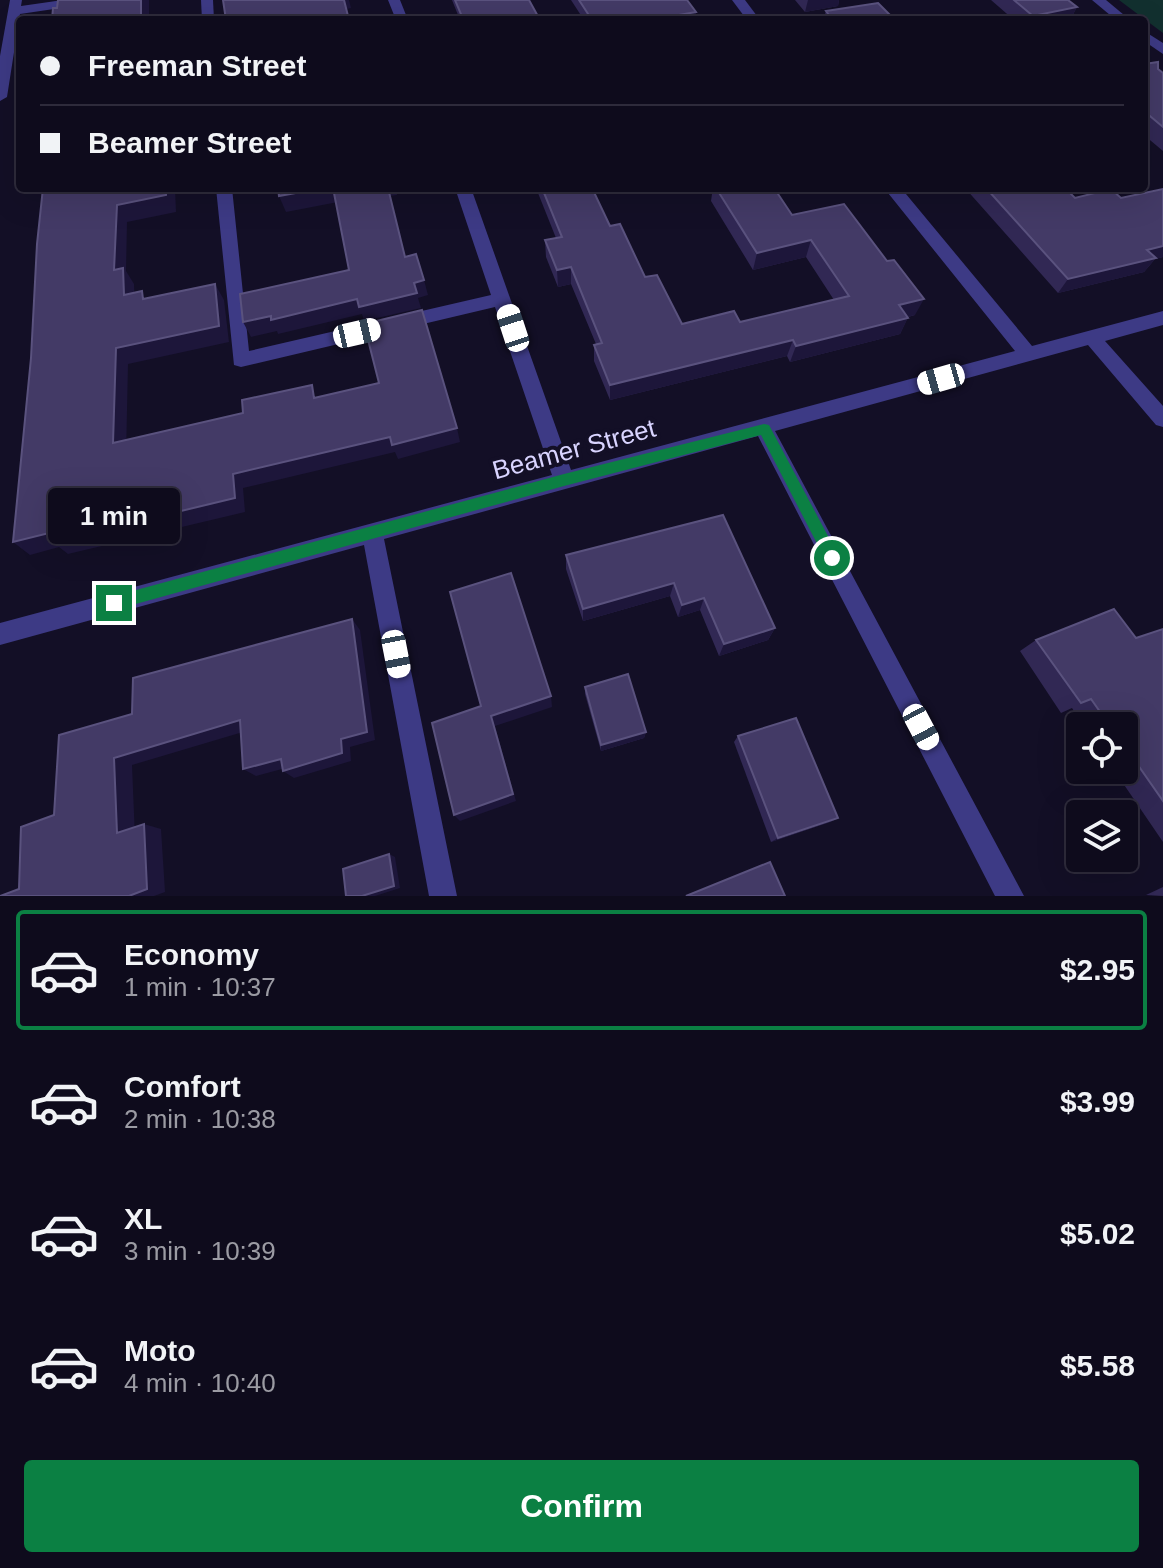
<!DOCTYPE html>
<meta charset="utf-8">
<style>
body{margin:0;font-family:Helvetica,sans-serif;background:#171425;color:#f1f3f6;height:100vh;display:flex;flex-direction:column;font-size:30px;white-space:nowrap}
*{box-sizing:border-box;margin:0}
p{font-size:26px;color:#9b9ba3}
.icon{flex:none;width:44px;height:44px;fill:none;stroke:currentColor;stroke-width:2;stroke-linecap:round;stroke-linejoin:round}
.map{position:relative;height:896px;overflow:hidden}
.panel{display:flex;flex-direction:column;background:#0e0b1c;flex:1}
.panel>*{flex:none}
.top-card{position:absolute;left:16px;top:16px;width:1132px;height:176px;border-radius:8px;box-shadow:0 8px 32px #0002,0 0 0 2px #2e2b3b;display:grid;align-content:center;height:176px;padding:0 24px;background:#0e0b1c}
.buttons{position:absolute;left:1066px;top:712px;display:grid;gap:16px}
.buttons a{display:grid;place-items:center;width:72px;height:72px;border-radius:8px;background:#0e0b1c;box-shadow:0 8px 32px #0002,0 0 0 2px #2e2b3b;font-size:40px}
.end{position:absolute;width:36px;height:36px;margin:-18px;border:10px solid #0b8043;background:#fff;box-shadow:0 0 0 4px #fff}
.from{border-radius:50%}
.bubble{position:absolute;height:56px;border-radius:8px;background:#0e0b1c;box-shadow:0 8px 32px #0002,0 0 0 2px #2e2b3b;font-size:26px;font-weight:800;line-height:56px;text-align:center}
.car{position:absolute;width:24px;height:48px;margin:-24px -12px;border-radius:10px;box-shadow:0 0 6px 2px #0007;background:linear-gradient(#fff 24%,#345 0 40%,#fff 0 76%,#345 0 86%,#fff 0)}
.top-card b{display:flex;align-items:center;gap:28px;height:76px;font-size:30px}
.top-card b+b{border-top:2px solid #2e2b3b}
.top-card i{width:20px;height:20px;background:#f1f3f6}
ul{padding:14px 0 0;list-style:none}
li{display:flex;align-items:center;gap:24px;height:120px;margin:0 16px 12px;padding:0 8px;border:4px solid transparent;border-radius:8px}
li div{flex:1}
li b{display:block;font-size:30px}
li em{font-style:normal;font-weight:800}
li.selected{border-color:#0b8043}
li>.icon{width:72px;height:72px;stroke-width:1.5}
.button{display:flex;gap:16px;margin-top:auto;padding:16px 24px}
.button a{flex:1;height:92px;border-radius:8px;background:#0b8043;color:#fff;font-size:32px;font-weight:800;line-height:92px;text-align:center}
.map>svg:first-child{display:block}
.green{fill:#12302f}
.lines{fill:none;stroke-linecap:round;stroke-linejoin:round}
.minor{fill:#3d3a85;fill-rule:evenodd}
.wall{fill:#312854}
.shaded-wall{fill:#1d163a}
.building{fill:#433a66;stroke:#5a527e;stroke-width:2}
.route{fill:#0b8043}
.labels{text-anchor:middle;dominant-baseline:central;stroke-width:8;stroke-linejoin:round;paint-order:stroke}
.street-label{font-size:26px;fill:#d9d4ff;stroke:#130f26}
</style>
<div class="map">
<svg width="1163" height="896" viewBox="0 0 1163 896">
<rect width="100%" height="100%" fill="#130f26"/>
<!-- green -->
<path class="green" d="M 1119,0 L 1163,0 L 1163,33 Z"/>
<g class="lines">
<!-- minor -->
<g class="minor">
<path d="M 10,0 L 22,0 L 21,6 L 63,0 L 94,0 L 88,4 L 20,14 L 7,97 L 0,101 L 0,56 Z"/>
<path d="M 201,0 L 213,0 L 214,20 L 202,20 Z"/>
<path d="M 388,0 L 400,0 L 408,20 L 396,20 Z"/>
<path d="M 732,0 L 745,0 L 760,20 L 747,20 Z"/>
<path d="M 1092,0 L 1106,0 L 1130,20 L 1116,20 Z"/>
<path d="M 1144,31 L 1163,43 L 1163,54 L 1144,41 Z"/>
<path d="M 216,188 L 232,188 L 249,351 L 491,295 L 455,188 L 471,188 L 571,470 L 1015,351 L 884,188 L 901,188 L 1032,346 L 1163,311 L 1163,325 L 1105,341 L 1163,406 L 1163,427 L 1156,425 L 1088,345 L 775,431 L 1024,896 L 995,896 L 758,436 L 384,539 L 457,896 L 429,896 L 364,545 L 0,645 L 0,623 L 552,475 L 495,307 L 241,367 L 234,365 Z"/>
</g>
</g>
<!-- wall -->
<g class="wall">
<path d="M 452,0 L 529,0 L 540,20 L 460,20 Z"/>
<path d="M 571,0 L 687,0 L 696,12 L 695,20 L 584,20 Z"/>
<path d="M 795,0 L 839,0 L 838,6 L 805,12 Z"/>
<path d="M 991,0 L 1068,0 L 1077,7 L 1070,20 L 1014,20 Z"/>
<path d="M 826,11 L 895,20 L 823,20 Z"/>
<path d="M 1144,64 L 1158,69 L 1163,73 L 1163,151 L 1144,135 Z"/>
<path d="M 536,188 L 592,188 L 610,226 L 645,277 L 682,324 L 740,322 L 834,300 L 806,257 L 753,270 L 711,201 L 712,194 L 708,188 L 774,188 L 792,215 L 915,315 L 908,317 L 900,334 L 790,362 L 787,356 L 610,400 L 594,361 L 594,345 L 596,344 L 571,284 L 558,287 L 546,257 L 545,240 L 556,238 Z"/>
<path d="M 965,188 L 1065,188 L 1075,198 L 1121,198 L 1163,189 L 1163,257 L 1155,259 L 1144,272 L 1058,293 Z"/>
<path d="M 723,515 L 775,628 L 768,640 L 719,656 L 700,610 L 678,617 L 670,596 L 583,621 L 566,569 L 566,555 Z"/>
<path d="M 1163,629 L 1163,842 L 1114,770 L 1124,770 L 1124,726 L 1084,726 L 1072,708 L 1061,713 L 1020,651 L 1036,640 L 1136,638 Z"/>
<path d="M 585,687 L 646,732 L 644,738 L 601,751 L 585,694 Z"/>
<path d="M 738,736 L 838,818 L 830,822 L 771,842 L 734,742 Z"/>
<path d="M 1163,887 L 1163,896 L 1146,895 Z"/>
</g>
<!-- shaded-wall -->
<g class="shaded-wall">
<rect x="141" y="0" width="8" height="20"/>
<path d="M 344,0 L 349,0 L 351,8 L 347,9 Z"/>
<path d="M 808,0 L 839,0 L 838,6 L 805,12 Z"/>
<path d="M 1077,7 L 1070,20 L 1031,20 L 1033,16 Z"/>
<path d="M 696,12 L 695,20 L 650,20 Z"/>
<path d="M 166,188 L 175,188 L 176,212 L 127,222 L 126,271 L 134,284 L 135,312 L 124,295 L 114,270 L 117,205 Z"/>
<path d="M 323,188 L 333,188 L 338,202 L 286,212 L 279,196 Z"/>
<path d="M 388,188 L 396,188 L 397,195 L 390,196 Z"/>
<path d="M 811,240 L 806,257 L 753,270 L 757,253 Z"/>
<path d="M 1163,246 L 1163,257 L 1155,259 L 1144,272 L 1058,293 L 1068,279 L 1147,250 Z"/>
<path d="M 571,267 L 571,284 L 558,287 L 557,270 Z"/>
<path d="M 424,280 L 428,295 L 418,298 L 421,308 L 364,321 L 362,314 L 278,334 L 277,331 L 251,337 L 243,322 Z"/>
<path d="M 215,284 L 224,300 L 229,342 L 128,364 L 126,457 L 113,443 L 116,348 Z"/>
<path d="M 924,299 L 915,315 L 891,321 L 899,305 Z"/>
<path d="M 908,318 L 900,334 L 790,362 L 796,346 Z"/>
<path d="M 793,340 L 787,356 L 610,400 L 610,385 Z"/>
<path d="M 457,428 L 460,442 L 398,459 L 395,452 L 243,488 L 245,512 L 68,554 L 59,547 L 30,555 L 13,542 L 233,474 L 390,437 Z"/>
<path d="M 674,583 L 670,596 L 583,621 L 583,609 Z"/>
<path d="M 704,598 L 700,610 L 678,617 L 682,605 Z"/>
<path d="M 352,619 L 360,630 L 375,740 L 350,747 L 351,761 L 294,778 L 283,771 L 341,739 Z"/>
<path d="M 775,628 L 768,640 L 719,656 L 724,644 Z"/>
<path d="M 551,696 L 552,707 L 495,726 L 516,801 L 460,821 L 454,815 L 491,716 Z"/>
<path d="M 240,720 L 253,729 L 132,765 L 135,838 L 117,833 L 114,758 Z"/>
<path d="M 646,732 L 644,738 L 601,751 L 601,745 Z"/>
<path d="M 281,759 L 293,766 L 256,776 L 243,769 Z"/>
<path d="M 838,818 L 830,822 L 771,842 L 778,838 Z"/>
<path d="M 144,824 L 161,829 L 165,892 L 154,896 L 129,896 Z"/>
<path d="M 389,854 L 395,857 L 400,888 L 375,896 L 362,896 Z"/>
</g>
<!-- building -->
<g class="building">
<path d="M 58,0 L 141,0 L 141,20 L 52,20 L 53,8 L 57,8 Z"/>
<path d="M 223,0 L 344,0 L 349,20 L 226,20 Z"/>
<path d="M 455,0 L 529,0 L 540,20 L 463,19 Z"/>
<path d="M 579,0 L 687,0 L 696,12 L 650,20 L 635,20 L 634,17 L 621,20 L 592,20 Z"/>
<path d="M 1014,0 L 1068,0 L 1077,7 L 1033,16 Z"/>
<path d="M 878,3 L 895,20 L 833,20 L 826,11 Z"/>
<path d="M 1158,62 L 1158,69 L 1163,73 L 1163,127 L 1144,111 L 1144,64 Z"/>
<path d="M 43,188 L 166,188 L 166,195 L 117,205 L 114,270 L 123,268 L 124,295 L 142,291 L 143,299 L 215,284 L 219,326 L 116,348 L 113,443 L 243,413 L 242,400 L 312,385 L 314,398 L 379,383 L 364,324 L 422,310 L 457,428 L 392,445 L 390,437 L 233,474 L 235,498 L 52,542 L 53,532 L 13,542 L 31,358 L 37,244 Z"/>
<path d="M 278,188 L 323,188 L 279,196 Z"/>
<path d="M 333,188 L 388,188 L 405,257 L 416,254 L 424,280 L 414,283 L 417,293 L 359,307 L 357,299 L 271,320 L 271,316 L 243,322 L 240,294 L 349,270 Z"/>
<path d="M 542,188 L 592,188 L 610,226 L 620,224 L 645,277 L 657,275 L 682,324 L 734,311 L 740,322 L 849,296 L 811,240 L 757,253 L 716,188 L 774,188 L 792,215 L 844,204 L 887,261 L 894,260 L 924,299 L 899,305 L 908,318 L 796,346 L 793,340 L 610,385 L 594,345 L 602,343 L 571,267 L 557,270 L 545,240 L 562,237 Z"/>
<path d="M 986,188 L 1065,188 L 1075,198 L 1111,189 L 1121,198 L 1163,189 L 1163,246 L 1147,250 L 1156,258 L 1068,279 Z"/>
<path d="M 723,515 L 775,628 L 724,644 L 704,598 L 682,605 L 674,583 L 583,609 L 566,555 Z"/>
<path d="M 511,573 L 551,696 L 491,716 L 513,794 L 454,815 L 432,723 L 481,706 L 450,592 Z"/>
<path d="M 1114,609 L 1136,638 L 1163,629 L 1163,801 L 1124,745 L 1124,726 L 1110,726 L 1091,699 L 1081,703 L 1036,640 Z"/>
<path d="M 352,619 L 367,732 L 341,739 L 342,753 L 283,771 L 281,759 L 243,769 L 240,720 L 114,758 L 117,833 L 144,824 L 147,889 L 129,896 L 0,896 L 19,889 L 21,827 L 54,815 L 59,735 L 132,714 L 133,678 Z"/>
<path d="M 628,674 L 646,732 L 601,745 L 585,687 Z"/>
<path d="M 796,718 L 838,818 L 778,838 L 738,736 Z"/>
<path d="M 389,854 L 394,886 L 362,896 L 346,896 L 343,869 Z"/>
<path d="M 770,862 L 785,896 L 686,896 Z"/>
</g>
<!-- route -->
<path class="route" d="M 764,424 L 769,425 L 837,553 L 837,563 L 827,563 L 761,435 L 564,486 L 114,610 L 107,603 L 114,596 L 564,474 Z"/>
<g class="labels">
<!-- street labels -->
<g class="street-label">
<text transform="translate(574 449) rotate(-15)">Beamer Street</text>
</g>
</g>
</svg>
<div class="buttons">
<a><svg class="icon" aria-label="locate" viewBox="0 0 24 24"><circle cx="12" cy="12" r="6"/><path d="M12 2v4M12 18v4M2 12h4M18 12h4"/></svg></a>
<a><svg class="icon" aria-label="layers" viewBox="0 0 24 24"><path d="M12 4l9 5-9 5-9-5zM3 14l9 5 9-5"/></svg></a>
</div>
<i class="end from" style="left:832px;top:558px"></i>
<i class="end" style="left:114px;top:603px"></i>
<div class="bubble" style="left:48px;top:488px;width:132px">1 min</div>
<i class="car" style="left:513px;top:328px;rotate:342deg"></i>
<i class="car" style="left:357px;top:333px;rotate:77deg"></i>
<i class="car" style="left:941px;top:379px;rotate:254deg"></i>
<i class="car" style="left:396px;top:654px;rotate:169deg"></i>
<i class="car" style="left:921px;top:727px;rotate:152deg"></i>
<div class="top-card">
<b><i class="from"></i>Freeman Street</b>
<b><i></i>Beamer Street</b>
</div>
</div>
<section class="panel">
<ul>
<li class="selected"><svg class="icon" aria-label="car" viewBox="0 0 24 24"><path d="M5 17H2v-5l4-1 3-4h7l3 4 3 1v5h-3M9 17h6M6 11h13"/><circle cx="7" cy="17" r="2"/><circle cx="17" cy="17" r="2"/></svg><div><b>Economy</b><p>1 min · 10:37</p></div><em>$2.95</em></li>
<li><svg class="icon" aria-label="car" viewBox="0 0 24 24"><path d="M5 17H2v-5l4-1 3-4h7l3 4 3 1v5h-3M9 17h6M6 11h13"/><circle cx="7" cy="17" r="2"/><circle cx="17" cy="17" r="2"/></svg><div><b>Comfort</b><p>2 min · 10:38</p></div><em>$3.99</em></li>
<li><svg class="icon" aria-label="car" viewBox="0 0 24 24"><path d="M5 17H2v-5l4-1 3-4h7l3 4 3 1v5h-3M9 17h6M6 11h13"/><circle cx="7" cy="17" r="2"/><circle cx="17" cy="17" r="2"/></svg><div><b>XL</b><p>3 min · 10:39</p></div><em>$5.02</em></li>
<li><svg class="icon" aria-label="car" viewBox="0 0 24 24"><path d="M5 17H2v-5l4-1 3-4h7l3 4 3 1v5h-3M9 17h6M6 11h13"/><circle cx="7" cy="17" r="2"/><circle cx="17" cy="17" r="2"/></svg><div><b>Moto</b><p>4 min · 10:40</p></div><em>$5.58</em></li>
</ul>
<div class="button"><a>Confirm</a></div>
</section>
